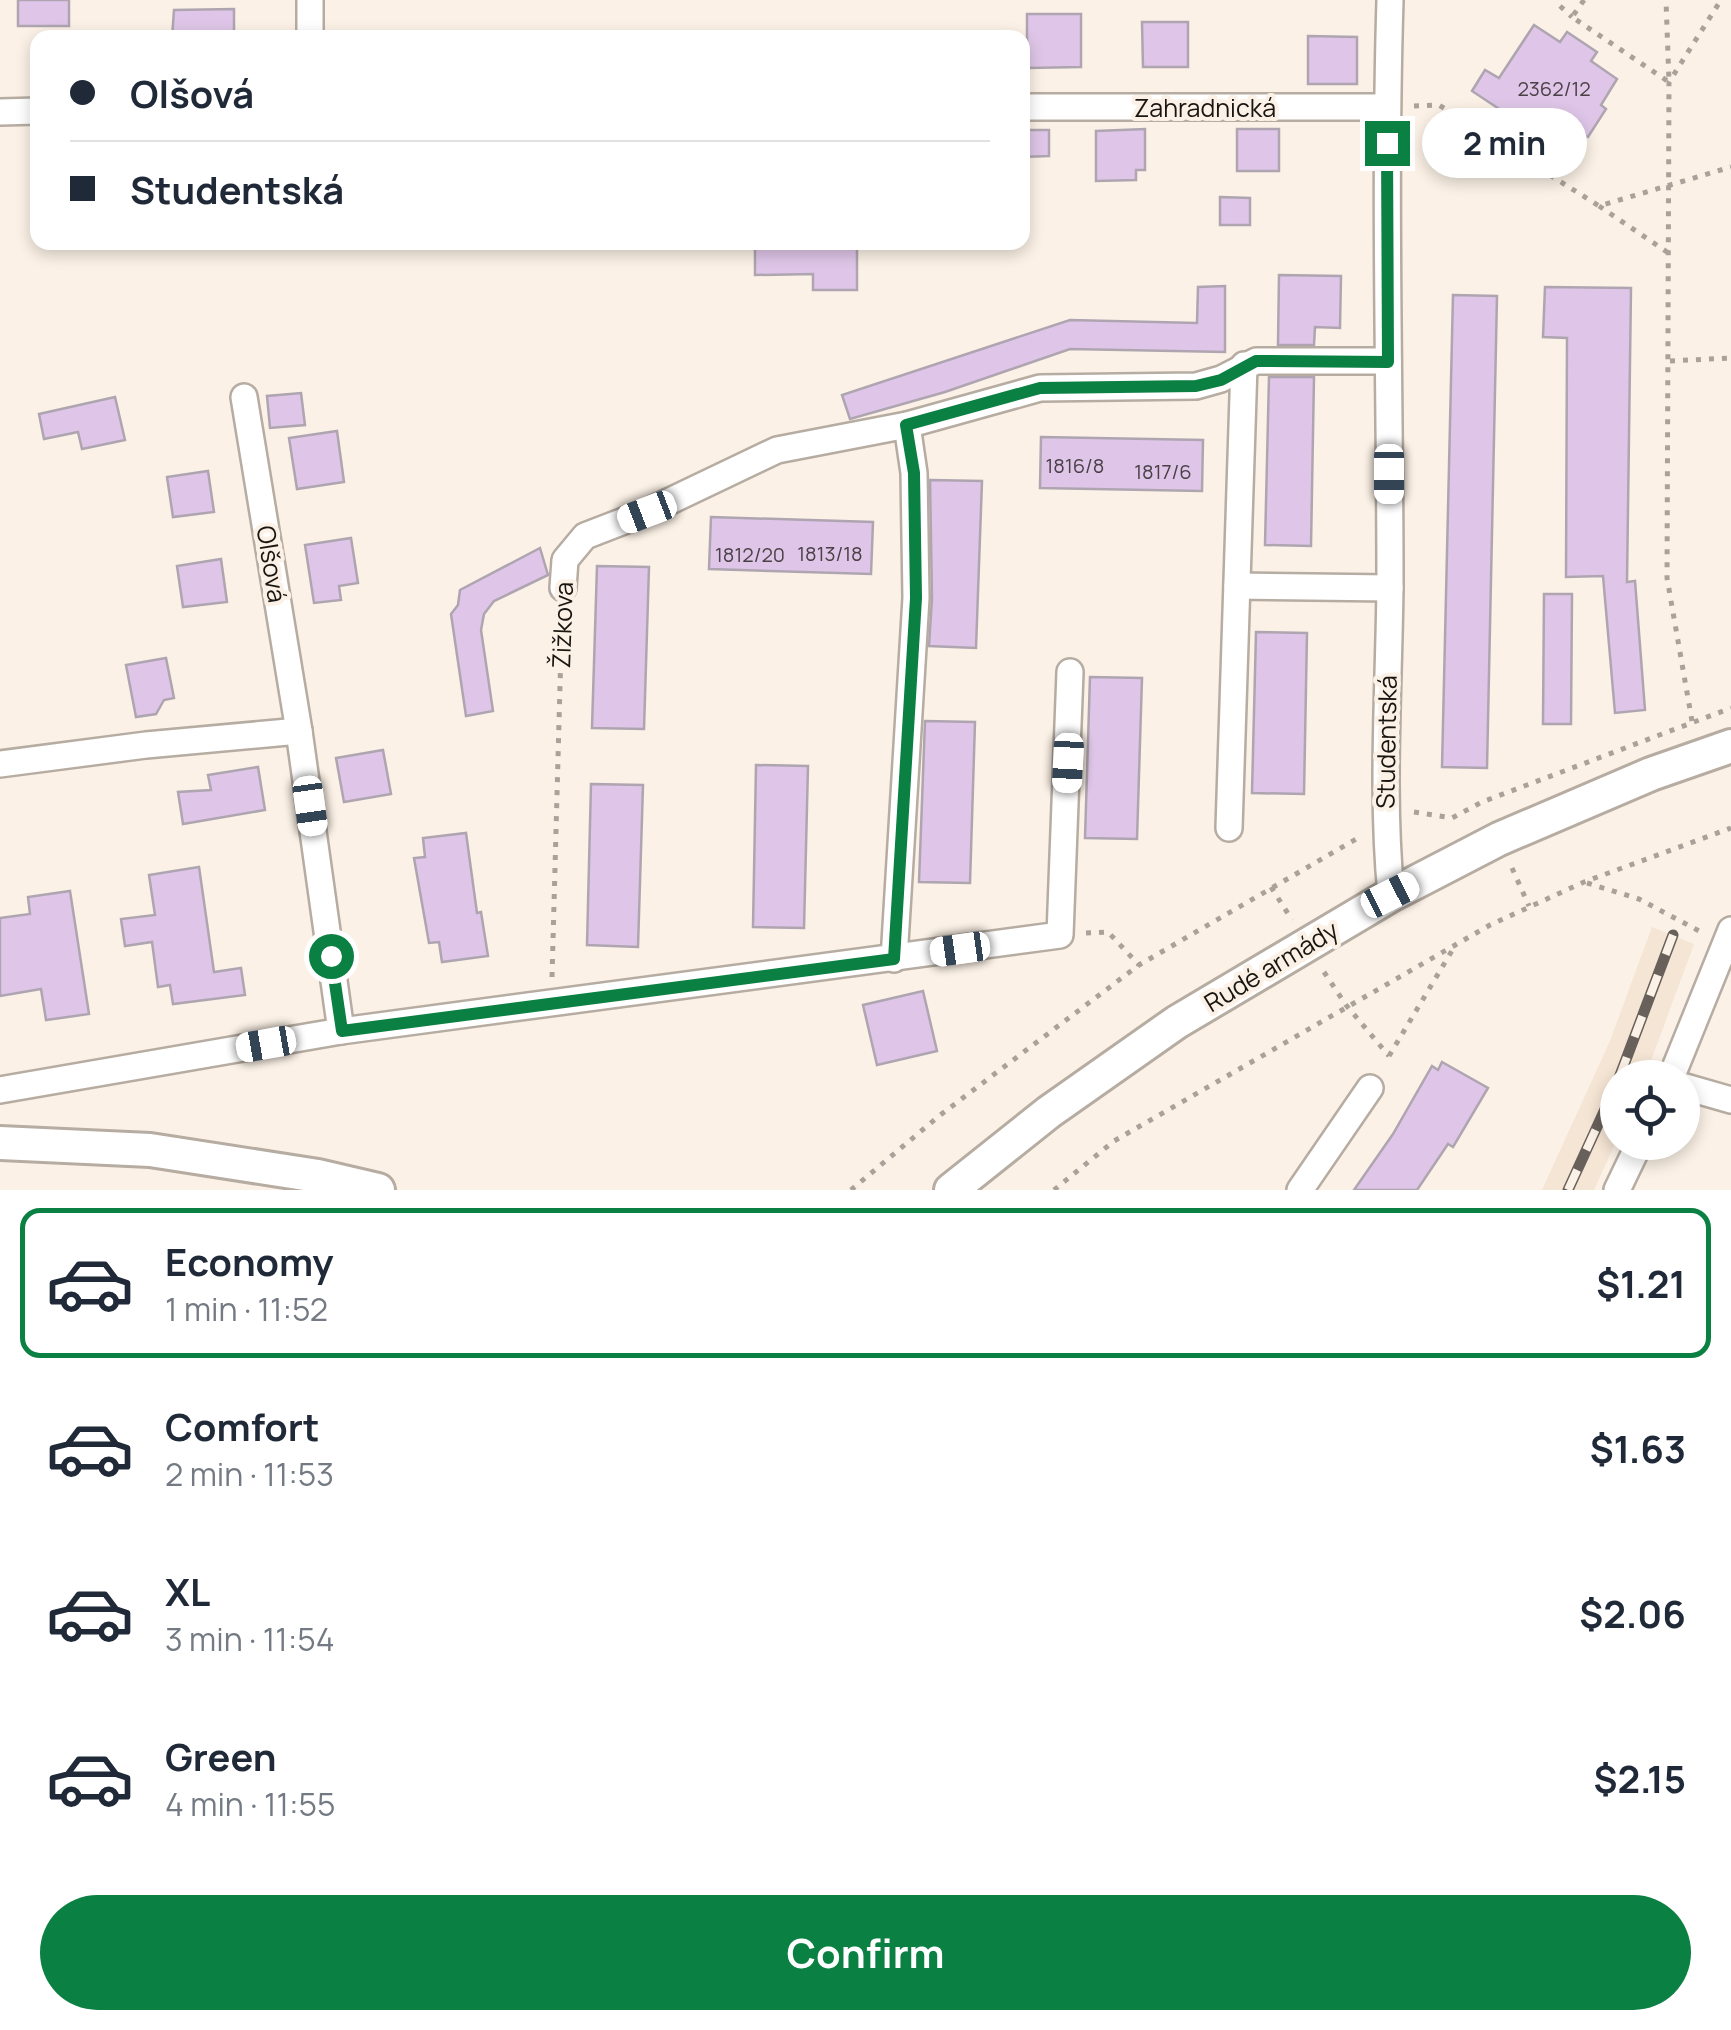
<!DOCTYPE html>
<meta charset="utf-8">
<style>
body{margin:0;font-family:Manrope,sans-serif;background:#f6f6f7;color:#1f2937;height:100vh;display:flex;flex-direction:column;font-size:38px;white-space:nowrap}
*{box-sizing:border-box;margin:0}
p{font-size:32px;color:#747a83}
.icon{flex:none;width:55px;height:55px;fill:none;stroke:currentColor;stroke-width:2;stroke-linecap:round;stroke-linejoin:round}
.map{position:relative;height:1190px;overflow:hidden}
.sheet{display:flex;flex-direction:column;background:#fff;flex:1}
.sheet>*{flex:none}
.guide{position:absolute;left:30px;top:30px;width:1000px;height:220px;border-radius:20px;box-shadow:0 5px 15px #0003;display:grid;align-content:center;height:220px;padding:0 40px;background:#fff}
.controls{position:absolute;left:1600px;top:1060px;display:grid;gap:20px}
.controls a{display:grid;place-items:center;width:100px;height:100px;border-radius:50%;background:#fff;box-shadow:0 5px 15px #0003;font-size:50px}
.end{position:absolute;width:45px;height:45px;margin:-22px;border:12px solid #0b8043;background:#fff;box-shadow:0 0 0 5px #fff}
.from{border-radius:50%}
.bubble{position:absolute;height:70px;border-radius:35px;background:#fff;box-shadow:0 5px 15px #0003;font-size:32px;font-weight:700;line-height:70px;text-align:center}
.car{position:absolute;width:30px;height:60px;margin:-30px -15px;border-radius:12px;box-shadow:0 0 8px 2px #0007;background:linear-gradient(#fff 24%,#345 0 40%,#fff 0 76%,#345 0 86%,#fff 0)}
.guide b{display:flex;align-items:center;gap:35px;height:95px;font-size:38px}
.guide b+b{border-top:2px solid #e0e1e3}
.guide i{width:25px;height:25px;background:#1f2937}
ul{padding:18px 0 0;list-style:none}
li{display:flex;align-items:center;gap:30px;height:150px;margin:0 20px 15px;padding:0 20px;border:5px solid transparent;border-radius:20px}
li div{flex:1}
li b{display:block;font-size:38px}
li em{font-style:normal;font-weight:700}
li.current{border-color:#0b8043}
li>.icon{width:90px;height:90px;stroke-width:1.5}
.cta{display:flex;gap:20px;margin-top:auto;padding:20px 40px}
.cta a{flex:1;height:115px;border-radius:60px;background:#0b8043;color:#fff;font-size:40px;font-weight:700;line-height:115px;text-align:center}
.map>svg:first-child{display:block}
.built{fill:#f5e5d4}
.building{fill:#dfc6e8;stroke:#aea5b1;stroke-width:2.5}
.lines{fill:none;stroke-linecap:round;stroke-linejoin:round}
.street-casing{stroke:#b6aca1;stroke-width:30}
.secondary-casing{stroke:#b6aca1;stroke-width:38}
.path{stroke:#aaa29a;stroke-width:5;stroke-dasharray:5 8;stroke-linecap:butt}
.street{stroke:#fff;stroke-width:25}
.secondary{stroke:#fff;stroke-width:32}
.rail-casing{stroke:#68615b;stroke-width:11}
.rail{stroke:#fbf1e6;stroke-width:8;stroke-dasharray:22;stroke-linecap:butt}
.route{stroke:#0b8043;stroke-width:12}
.labels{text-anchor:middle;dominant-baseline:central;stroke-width:8;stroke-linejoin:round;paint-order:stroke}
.number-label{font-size:20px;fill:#4a4147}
.street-label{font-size:25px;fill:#191511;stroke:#fbf1e6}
</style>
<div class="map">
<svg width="1731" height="1190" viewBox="0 0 1731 1190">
<rect width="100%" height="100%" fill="#fbf1e6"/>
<!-- built -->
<path class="built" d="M 1652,927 L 1694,944 L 1652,1058 L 1644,1077 L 1618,1078 L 1617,1139 L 1594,1190 L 1542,1190 L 1610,1041 Z"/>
<!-- building -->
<g class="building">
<rect x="18" y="0" width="51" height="26"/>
<path d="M 234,9 L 234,38 L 172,38 L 174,10 Z"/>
<path d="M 1027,14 L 1081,14 L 1081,67 L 1027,68 Z"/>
<path d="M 1142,22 L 1188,22 L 1188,67 L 1143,67 Z"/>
<path d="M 1534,25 L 1560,42 L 1567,32 L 1597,52 L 1591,61 L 1617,79 L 1601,105 L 1606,109 L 1588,137 L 1582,134 L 1565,160 L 1537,141 L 1540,136 L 1472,91 L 1485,70 L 1499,78 Z"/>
<path d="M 1308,36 L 1357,37 L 1357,84 L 1308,84 Z"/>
<path d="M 1145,129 L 1145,170 L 1136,170 L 1136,180 L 1096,181 L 1096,131 Z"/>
<rect x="1237" y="129" width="42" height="42"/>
<path d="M 1022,130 L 1049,130 L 1049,156 L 1022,157 Z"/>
<path d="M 1220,197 L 1250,198 L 1250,225 L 1220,225 Z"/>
<path d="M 755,242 L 857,242 L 857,290 L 813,290 L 813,274 L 755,275 Z"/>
<path d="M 1279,275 L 1341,276 L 1340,328 L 1315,327 L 1314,345 L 1278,345 Z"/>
<path d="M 1225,286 L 1225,352 L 1070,349 L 945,392 L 850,419 L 842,395 L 1070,320 L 1197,323 L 1198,287 Z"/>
<path d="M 1545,287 L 1631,288 L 1627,582 L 1635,581 L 1645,710 L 1615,713 L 1603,576 L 1566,577 L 1567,338 L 1543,337 Z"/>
<path d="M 1453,295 L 1497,296 L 1487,768 L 1442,767 Z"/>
<path d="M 1269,377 L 1314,377 L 1311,546 L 1265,545 Z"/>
<path d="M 301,393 L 305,425 L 270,428 L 267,396 Z"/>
<path d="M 115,397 L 125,440 L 82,449 L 78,432 L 44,439 L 39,414 Z"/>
<path d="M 337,431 L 344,482 L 297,489 L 289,438 Z"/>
<path d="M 1041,437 L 1203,440 L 1202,491 L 1040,488 Z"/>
<path d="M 208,471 L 214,512 L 173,517 L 167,477 Z"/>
<path d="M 930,480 L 982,481 L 976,648 L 929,646 L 932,598 Z"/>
<path d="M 711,517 L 873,522 L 871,574 L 709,569 Z"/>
<path d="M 351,538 L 358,583 L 339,586 L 341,600 L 314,603 L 305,545 Z"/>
<path d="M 540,548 L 548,575 L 494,601 L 484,614 L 481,630 L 493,711 L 466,716 L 451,614 L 458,605 L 460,590 Z"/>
<path d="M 221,559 L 227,602 L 183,607 L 177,566 Z"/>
<path d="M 597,566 L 649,567 L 644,729 L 592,728 Z"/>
<path d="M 1544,594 L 1572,594 L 1571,724 L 1543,724 Z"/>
<path d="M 1256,632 L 1307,633 L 1304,794 L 1252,793 Z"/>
<path d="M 166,658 L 174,698 L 164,700 L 156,714 L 136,717 L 126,665 Z"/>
<path d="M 1090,677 L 1142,678 L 1137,839 L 1085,838 Z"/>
<path d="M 925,721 L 975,722 L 970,883 L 919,882 Z"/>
<path d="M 383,750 L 391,794 L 344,802 L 336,758 Z"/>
<path d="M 756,765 L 808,766 L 804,928 L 753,927 Z"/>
<path d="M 258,767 L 265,810 L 183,824 L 178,792 L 211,790 L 208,775 Z"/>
<path d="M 591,784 L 643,785 L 638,947 L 587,945 Z"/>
<path d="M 466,833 L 477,913 L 481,912 L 488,956 L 442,962 L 439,942 L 429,943 L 414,858 L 425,857 L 423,838 Z"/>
<path d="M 199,867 L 214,972 L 241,968 L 245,995 L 173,1004 L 170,985 L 158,987 L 152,942 L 125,946 L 121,919 L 155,915 L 149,875 Z"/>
<path d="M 70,891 L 89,1014 L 46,1020 L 41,989 L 0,996 L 0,918 L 30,914 L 28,897 Z"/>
<path d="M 923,991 L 937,1051 L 877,1065 L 863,1005 Z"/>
<path d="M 1442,1062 L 1488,1088 L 1453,1147 L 1448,1144 L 1417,1190 L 1354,1190 L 1393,1134 L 1432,1066 L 1438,1070 Z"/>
</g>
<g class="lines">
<defs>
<g id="street">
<path d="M 310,0 L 310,38"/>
<path d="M 1390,0 C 1384,195 1390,389 1390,584 C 1389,688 1381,791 1391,895"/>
<path d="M 1022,107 L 1387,107"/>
<path d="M 0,112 L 38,111"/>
<path d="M 244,397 L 299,731 L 341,1031"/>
<path d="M 1237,586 L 1390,588"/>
<path d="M 563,588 L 565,560 L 585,536 L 647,512 L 777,450 L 907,425 L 1040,388 L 1196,386 L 1221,379 L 1256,361 L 1388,361"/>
<path d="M 0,764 L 146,745 L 299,731"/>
<path d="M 1229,828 L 1244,365"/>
<path d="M 894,959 L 916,598 L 914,473 L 907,425"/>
<path d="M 1671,1078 L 1731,930"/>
<path d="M 1682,1086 L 1731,1100"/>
<path d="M 0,1090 L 341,1031 L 1060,935 L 1070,672"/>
<path d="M 1300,1190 L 1370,1088"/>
<path d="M 1617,1190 L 1640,1142"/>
</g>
<g id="secondary">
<path d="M 0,1143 L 150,1150 L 318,1176 L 378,1190"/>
<path d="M 951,1190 L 1049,1112 L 1177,1022 L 1391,895 L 1499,839 L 1651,774 L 1731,746"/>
</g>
</defs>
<!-- street casing -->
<use href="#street" class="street-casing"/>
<!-- secondary casing -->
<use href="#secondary" class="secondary-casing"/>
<!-- path -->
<g class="path">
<path d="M 1584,0 L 1572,17 L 1669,82 L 1666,0"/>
<path d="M 1560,6 L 1572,17"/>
<path d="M 1414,106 L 1439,105 L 1599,206 L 1731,167"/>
<path d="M 1599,206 L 1670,254"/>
<path d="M 1670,361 L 1731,358"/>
<path d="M 1692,721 L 1667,578 L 1669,82 L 1721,0"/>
<path d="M 1414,812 L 1452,818 L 1482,802 L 1731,708"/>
<path d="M 1512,868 L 1529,906"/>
<path d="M 1587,883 L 1639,899 L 1701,932"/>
<path d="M 1271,887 L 1292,920"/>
<path d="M 1086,933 L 1108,932 L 1139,965"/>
<path d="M 1324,972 L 1346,1005 L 1389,1056"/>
<path d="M 552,977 L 562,613"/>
<path d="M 1389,1056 L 1453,949"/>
<path d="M 851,1190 L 939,1116 L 1139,965 L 1358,838"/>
<path d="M 1054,1190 L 1114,1141 L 1490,925 L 1584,882 L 1731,828"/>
</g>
<!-- street -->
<use href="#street" class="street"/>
<!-- secondary -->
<use href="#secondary" class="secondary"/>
<defs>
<g id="rail">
<path d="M 1619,1078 L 1673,935"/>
<path d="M 1568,1190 L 1618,1081"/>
</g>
</defs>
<!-- rail casing -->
<use href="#rail" class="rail-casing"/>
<!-- rail -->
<use href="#rail" class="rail"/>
</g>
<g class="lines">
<!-- route -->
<path class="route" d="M 331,956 L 342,1031 L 894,959 L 916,598 L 914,473 L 906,425 L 1040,388 L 1196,386 L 1221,380 L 1256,361 L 1388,362 L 1387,143"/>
</g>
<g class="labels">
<!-- number labels -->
<g class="number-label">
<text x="1554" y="88">2362/12</text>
<text x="1075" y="465">1816/8</text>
<text x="1163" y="471">1817/6</text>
<text x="830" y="553">1813/18</text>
<text x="750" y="554">1812/20</text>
</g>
<!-- street labels -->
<g class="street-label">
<text x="1205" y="107">Zahradnická</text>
<text transform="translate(272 564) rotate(81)">Olšová</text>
<text transform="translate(562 625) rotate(-88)">Žižkova</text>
<text transform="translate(1386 742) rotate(-89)">Studentská</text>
<text transform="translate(1271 966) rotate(-31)">Rudé armády</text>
</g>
</g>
</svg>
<div class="controls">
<a><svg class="icon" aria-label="locate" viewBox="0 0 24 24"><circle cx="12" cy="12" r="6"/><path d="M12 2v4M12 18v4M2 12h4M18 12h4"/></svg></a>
</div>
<i class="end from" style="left:331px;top:956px"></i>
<i class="end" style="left:1387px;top:143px"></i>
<div class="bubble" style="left:1422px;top:108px;width:165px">2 min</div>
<i class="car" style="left:1389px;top:474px;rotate:180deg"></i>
<i class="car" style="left:647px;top:512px;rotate:249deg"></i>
<i class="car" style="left:1068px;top:763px;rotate:183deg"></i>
<i class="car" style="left:310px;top:806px;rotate:172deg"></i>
<i class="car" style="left:1390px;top:895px;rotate:63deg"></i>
<i class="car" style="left:960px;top:949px;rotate:262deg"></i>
<i class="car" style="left:266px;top:1044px;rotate:260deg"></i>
<div class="guide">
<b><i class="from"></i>Olšová</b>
<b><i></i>Studentská</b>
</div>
</div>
<section class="sheet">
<ul>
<li class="current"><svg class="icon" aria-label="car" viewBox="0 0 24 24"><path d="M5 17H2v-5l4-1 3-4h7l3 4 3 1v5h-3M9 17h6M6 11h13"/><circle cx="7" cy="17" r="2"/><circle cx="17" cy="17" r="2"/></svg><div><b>Economy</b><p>1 min · 11:52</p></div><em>$1.21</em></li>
<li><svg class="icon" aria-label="car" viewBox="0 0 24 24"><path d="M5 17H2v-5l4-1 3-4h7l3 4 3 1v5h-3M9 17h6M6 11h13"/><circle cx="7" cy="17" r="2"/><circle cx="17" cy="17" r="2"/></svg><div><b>Comfort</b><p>2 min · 11:53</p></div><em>$1.63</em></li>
<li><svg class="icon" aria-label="car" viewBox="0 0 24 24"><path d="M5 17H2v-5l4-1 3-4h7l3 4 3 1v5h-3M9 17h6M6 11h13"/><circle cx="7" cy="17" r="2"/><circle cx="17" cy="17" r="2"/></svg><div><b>XL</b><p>3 min · 11:54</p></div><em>$2.06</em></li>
<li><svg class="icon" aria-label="car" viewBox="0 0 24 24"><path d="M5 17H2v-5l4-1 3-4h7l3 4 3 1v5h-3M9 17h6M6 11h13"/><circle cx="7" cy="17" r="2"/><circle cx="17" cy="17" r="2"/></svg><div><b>Green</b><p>4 min · 11:55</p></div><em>$2.15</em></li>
</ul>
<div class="cta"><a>Confirm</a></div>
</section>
